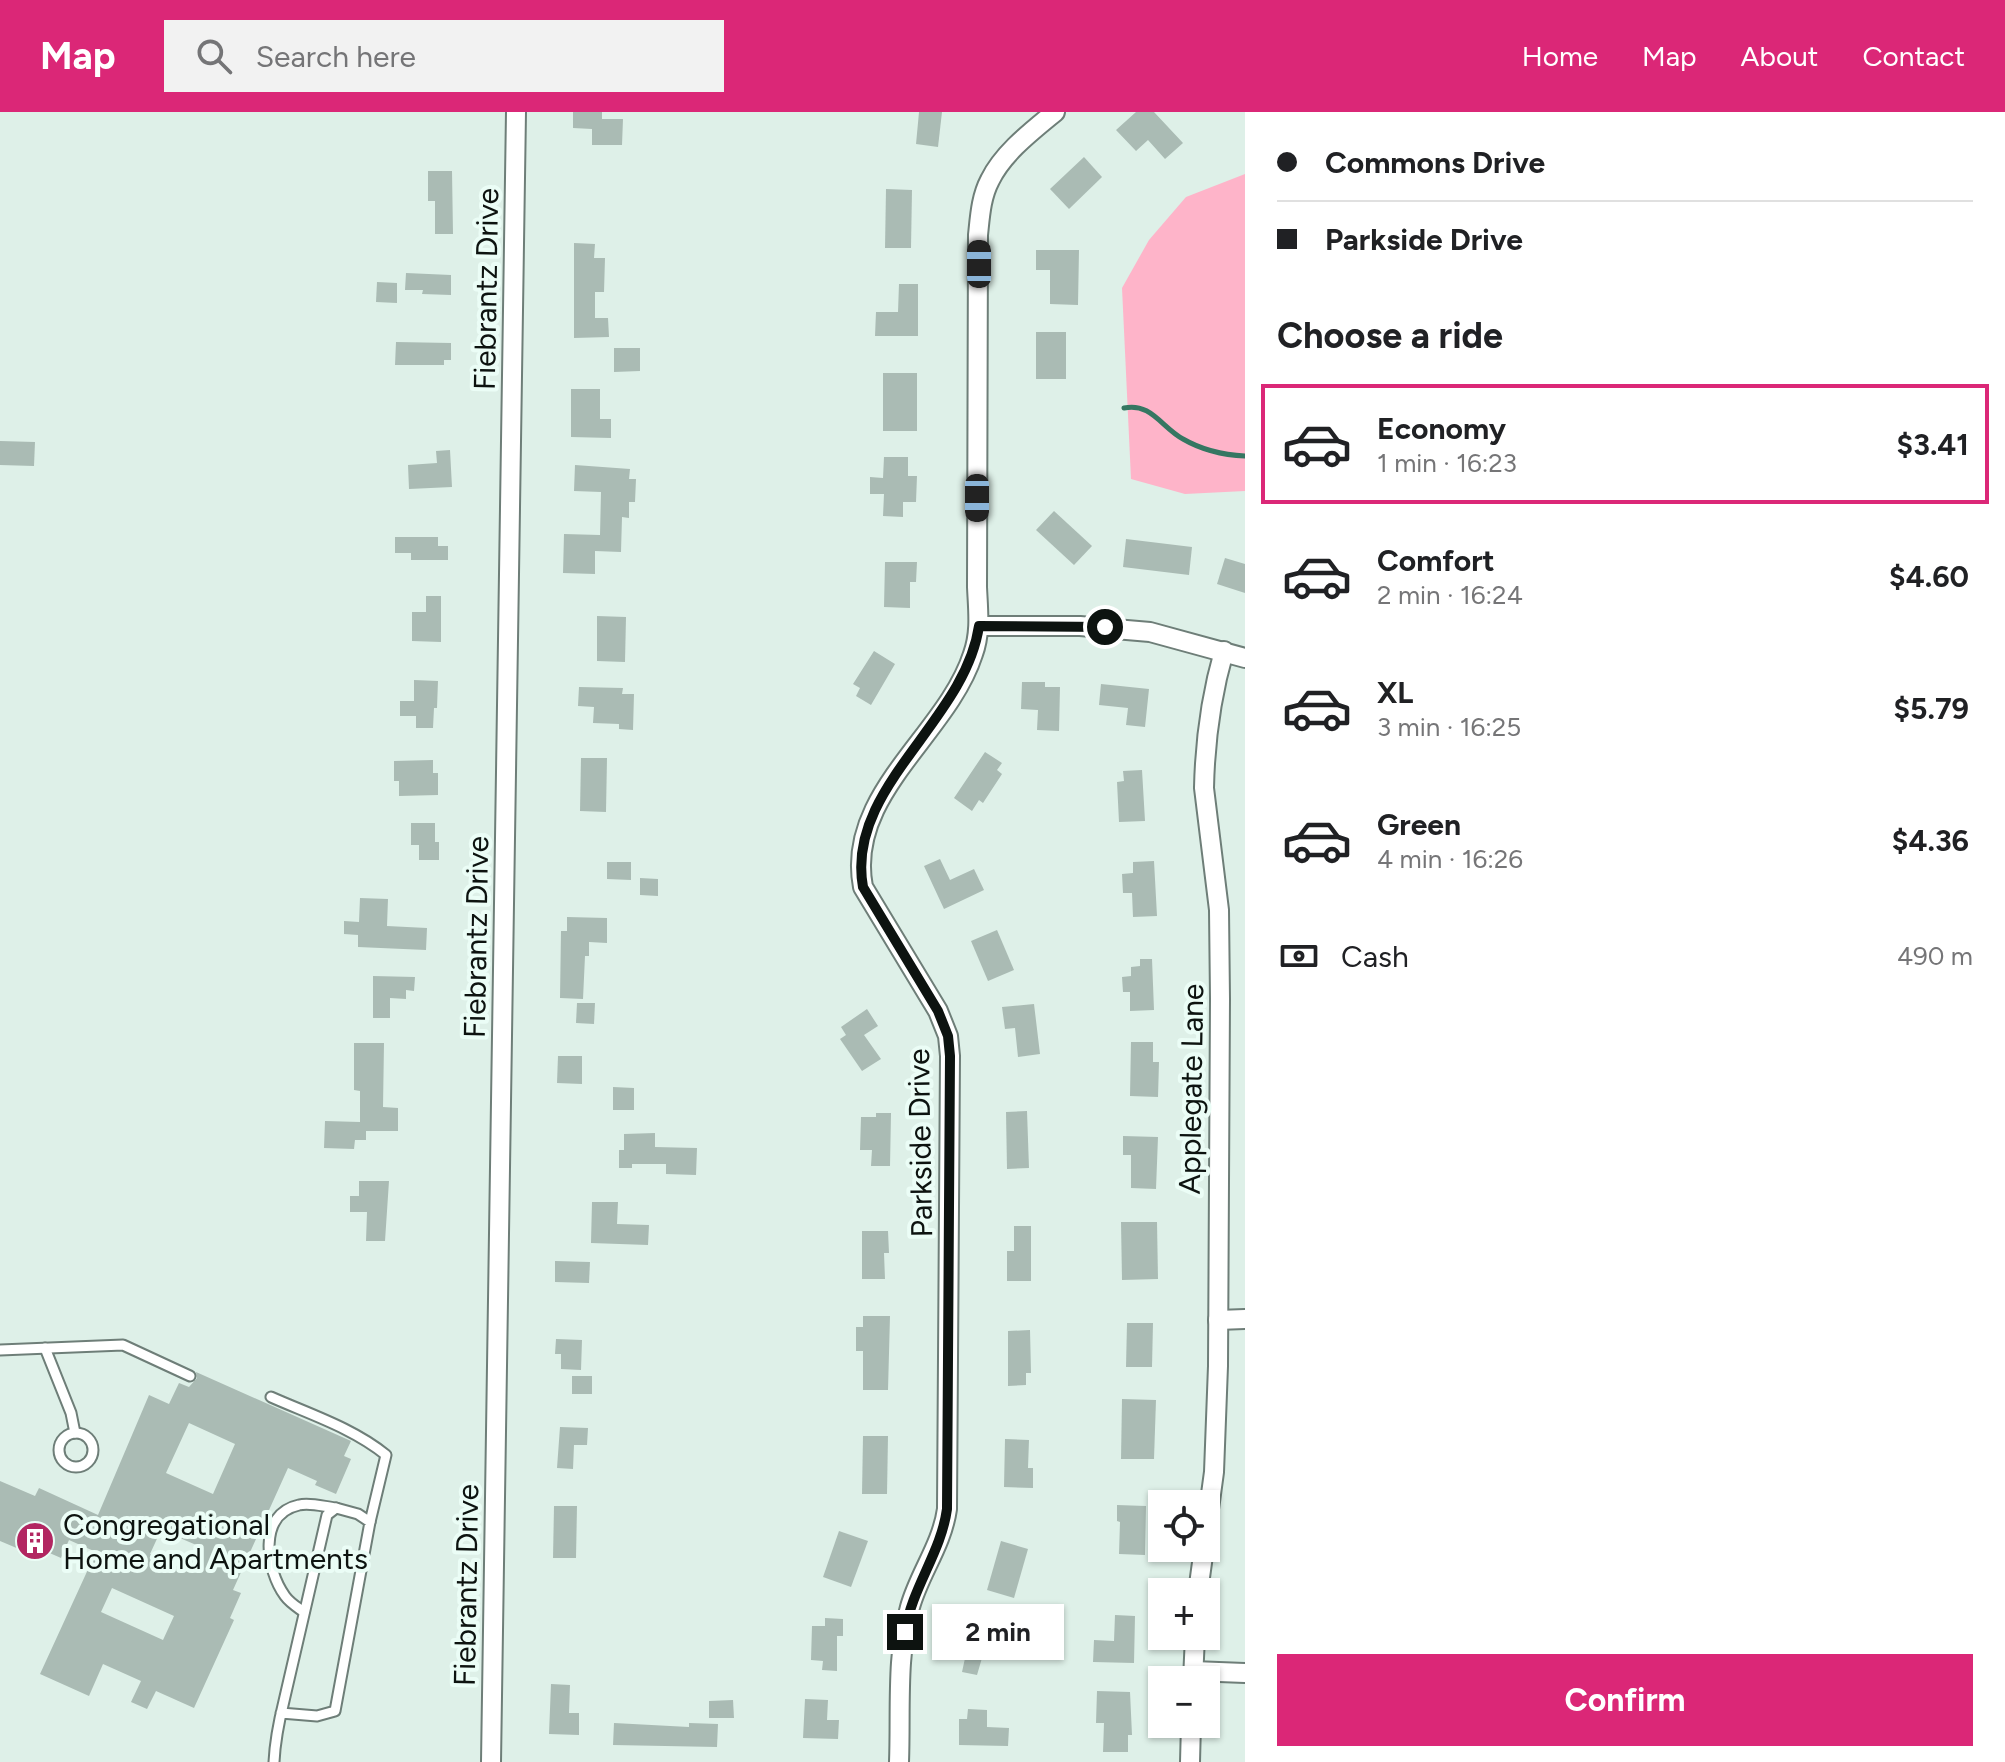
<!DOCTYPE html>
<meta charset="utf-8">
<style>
body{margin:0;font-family:Figtree,sans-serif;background:#f2f2f2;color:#202124;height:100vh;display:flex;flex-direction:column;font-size:30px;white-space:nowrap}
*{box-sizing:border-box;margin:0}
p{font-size:26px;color:#757577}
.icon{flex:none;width:44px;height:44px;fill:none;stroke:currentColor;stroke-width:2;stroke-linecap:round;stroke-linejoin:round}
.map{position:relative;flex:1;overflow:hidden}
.drawer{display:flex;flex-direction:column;background:#fff;width:760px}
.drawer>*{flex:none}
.hud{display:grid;align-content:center;height:176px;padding:0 32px;background:#fff}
.fabs{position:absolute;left:1148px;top:1378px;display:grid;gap:16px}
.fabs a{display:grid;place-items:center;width:72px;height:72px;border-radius:0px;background:#fff;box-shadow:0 2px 6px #0004;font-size:40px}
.end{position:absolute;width:36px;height:36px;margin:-18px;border:10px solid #0d1310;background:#fff;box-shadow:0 0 0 4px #fff}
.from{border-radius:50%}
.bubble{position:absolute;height:56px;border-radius:0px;background:#fff;box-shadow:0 2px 6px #0004;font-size:26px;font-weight:700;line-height:56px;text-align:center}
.car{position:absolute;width:24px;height:48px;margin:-24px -12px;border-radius:10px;box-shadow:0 0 6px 2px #0007;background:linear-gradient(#222 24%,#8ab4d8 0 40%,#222 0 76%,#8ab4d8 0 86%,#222 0)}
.hud b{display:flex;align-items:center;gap:28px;height:76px;font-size:30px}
.hud b+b{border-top:2px solid #e0e0e0}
.hud i{width:20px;height:20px;background:#202124}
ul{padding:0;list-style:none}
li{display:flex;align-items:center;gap:24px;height:120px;margin:0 16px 12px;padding:0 16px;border:4px solid transparent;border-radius:0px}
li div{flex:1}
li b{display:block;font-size:30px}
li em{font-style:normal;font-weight:700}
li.on{border-color:#db2777}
li>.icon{width:72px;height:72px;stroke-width:1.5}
h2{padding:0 32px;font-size:36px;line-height:96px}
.pay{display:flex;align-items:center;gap:20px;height:88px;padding:0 32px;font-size:30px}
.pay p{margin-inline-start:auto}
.primary-button{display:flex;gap:16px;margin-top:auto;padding:16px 32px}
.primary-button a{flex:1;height:92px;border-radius:0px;background:#db2777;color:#fff;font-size:32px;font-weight:700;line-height:92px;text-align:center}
header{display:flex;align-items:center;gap:48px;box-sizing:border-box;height:112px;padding:0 40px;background:#db2777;color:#fff}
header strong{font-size:38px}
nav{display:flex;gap:44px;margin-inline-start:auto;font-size:28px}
.search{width:560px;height:72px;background:#f2f2f2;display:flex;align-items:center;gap:20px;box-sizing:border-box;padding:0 28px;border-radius:0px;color:#757577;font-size:30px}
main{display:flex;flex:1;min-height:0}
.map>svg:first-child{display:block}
.green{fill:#feb4c9}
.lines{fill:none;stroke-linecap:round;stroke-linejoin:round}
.stream{stroke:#357762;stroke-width:5}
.building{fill:#aabbb4;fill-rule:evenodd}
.lane-casing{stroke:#6e7e78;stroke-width:13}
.street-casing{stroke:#6e7e78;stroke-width:22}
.lane{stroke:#fff;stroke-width:9}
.street{stroke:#fff;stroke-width:18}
.route{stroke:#0d1310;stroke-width:10}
.labels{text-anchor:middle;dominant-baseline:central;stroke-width:8;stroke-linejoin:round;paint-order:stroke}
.street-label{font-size:30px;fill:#0d1310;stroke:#ebfdf6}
.poi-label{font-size:30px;fill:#0d1310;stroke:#ebfdf6;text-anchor:start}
</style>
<header>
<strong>Map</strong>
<div class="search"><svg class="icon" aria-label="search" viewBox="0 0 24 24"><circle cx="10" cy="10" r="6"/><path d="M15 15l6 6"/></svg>Search here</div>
<nav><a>Home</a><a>Map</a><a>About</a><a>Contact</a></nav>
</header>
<main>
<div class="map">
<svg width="1245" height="1650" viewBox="0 0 1245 1650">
<rect width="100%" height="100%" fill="#def0e8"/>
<!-- green -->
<path class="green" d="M 1245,62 L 1245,379 L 1185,382 L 1131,367 L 1122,176 L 1149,128 L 1186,85 Z"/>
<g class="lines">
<!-- stream -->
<path class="stream" d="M 1124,296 C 1151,290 1162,316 1183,327 C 1202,338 1223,343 1245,344"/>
</g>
<!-- building -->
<g class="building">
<path d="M 573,0 L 602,0 L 602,7 L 623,7 L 622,33 L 592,33 L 592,17 L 573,16 Z"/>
<path d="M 919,0 L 942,0 L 938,35 L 916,32 Z"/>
<path d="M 1136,0 L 1154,0 L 1183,31 L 1165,47 L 1148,28 L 1136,39 L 1116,18 Z"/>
<path d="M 1084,45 L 1102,65 L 1069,97 L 1050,77 Z"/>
<path d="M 428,59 L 452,59 L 453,122 L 435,122 L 435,89 L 428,89 Z"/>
<path d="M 886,77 L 912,78 L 911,136 L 885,136 Z"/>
<path d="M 574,131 L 595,132 L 594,146 L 605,146 L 604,180 L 595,180 L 595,206 L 608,206 L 609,225 L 574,226 Z"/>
<path d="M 1036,138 L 1079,138 L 1078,193 L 1050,192 L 1050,158 L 1036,158 Z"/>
<path d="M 406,161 L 451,163 L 451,183 L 422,182 L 423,178 L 405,178 Z"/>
<path d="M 377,170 L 397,171 L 397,191 L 376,190 Z"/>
<path d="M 899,172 L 918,172 L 918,224 L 875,224 L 876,200 L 898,200 Z"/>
<rect x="1036" y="220" width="30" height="47"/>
<path d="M 396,230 L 451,231 L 451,248 L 444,248 L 444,253 L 395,253 Z"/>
<path d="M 614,236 L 640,236 L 640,259 L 614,260 Z"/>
<rect x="883" y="261" width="34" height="58"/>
<path d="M 571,277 L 600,277 L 600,307 L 611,307 L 611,326 L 571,325 Z"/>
<path d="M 0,329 L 35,330 L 34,354 L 0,353 Z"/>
<path d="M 450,338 L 452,375 L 409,377 L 408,353 L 437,351 L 436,339 Z"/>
<path d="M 884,345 L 908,345 L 908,364 L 917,364 L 916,390 L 903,390 L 903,405 L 883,404 L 884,382 L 870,382 L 870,365 L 883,366 Z"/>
<path d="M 575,353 L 630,357 L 629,367 L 636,367 L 635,390 L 629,390 L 629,406 L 622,405 L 621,440 L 595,439 L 595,462 L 563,461 L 564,422 L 600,423 L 601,380 L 574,379 Z"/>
<path d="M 1054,399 L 1092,434 L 1074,453 L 1036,418 Z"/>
<path d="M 395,425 L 438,425 L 438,434 L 448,434 L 448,448 L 411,448 L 411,441 L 395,441 Z"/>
<path d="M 1126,427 L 1192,435 L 1189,463 L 1123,455 Z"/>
<path d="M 1225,446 L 1245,452 L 1245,481 L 1217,472 Z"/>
<path d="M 885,450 L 917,450 L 916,470 L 910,470 L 910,496 L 884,495 Z"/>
<path d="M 426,484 L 441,484 L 441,530 L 412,529 L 412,500 L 426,500 Z"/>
<path d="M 597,504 L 626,505 L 625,550 L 597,549 Z"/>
<path d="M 874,539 L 895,552 L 871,593 L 856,584 L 860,576 L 853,572 Z"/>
<path d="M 414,568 L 438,569 L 437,596 L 434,596 L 433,616 L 416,616 L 416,604 L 400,604 L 400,589 L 414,589 Z"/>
<path d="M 1022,570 L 1045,570 L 1045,575 L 1060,575 L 1059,619 L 1037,618 L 1038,598 L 1021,597 Z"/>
<path d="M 1101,572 L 1149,577 L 1145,615 L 1126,613 L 1128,596 L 1099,593 Z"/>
<path d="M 579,575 L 623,576 L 622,582 L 634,582 L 633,618 L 619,617 L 619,612 L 593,611 L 594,595 L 578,594 Z"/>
<path d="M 985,640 L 1002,651 L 997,658 L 1002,662 L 983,691 L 979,688 L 972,699 L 954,686 Z"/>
<path d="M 581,646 L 607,646 L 606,700 L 580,699 Z"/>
<path d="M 433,648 L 433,661 L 438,661 L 438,683 L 399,684 L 399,669 L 394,669 L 394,649 Z"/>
<path d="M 1142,658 L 1145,709 L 1119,710 L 1117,670 L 1124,669 L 1123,659 Z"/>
<path d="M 411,711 L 435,711 L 435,730 L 439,730 L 439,748 L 419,748 L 419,733 L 411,733 Z"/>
<path d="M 940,747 L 950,768 L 974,757 L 984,778 L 944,797 L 924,754 Z"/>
<path d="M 1154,749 L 1157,804 L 1133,805 L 1132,781 L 1123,781 L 1122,762 L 1133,761 L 1133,750 Z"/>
<path d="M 607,750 L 631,750 L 631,768 L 607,767 Z"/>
<path d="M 640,766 L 658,767 L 658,784 L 640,783 Z"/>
<path d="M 360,786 L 388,787 L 387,814 L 427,816 L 426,838 L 358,835 L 358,823 L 344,822 L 344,809 L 359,810 Z"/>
<path d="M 567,805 L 607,806 L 607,831 L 589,830 L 589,844 L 585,844 L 583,887 L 560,886 L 561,819 L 567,819 Z"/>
<path d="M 997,818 L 1014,858 L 988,869 L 971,829 Z"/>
<path d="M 1140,847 L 1152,847 L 1154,898 L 1130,899 L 1130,880 L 1123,880 L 1122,865 L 1131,864 L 1131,855 L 1140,854 Z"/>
<path d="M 373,864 L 415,865 L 414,879 L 406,878 L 406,887 L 390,886 L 390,906 L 373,906 Z"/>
<path d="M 577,891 L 595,891 L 594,912 L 576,911 Z"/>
<path d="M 1034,892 L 1040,942 L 1018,945 L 1015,916 L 1005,917 L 1002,895 Z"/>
<path d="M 867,897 L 878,914 L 864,923 L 881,947 L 862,959 L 840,927 L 846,923 L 841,915 Z"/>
<path d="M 1131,930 L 1153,930 L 1153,950 L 1159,950 L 1158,985 L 1130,984 Z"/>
<path d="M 354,931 L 384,931 L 383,995 L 398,996 L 398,1019 L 366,1019 L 366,1028 L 355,1028 L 354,1037 L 324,1036 L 325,1009 L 360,1010 L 360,979 L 354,978 Z"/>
<path d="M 558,944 L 582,944 L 582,972 L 557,971 Z"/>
<path d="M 613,975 L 634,976 L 634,998 L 613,998 Z"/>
<path d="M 1027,999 L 1029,1056 L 1007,1057 L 1006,1000 Z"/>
<path d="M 876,1001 L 891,1001 L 890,1054 L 871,1054 L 872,1038 L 860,1038 L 861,1005 L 876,1005 Z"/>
<path d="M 655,1021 L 655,1035 L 697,1036 L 696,1063 L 666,1062 L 666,1052 L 632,1052 L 632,1056 L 619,1056 L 619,1038 L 624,1038 L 624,1022 Z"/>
<path d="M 1123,1024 L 1158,1025 L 1156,1077 L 1131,1076 L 1131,1043 L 1123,1043 Z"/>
<path d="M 359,1069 L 389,1069 L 385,1129 L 366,1129 L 367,1100 L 350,1100 L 350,1084 L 359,1084 Z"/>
<path d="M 592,1090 L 618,1090 L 617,1112 L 649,1113 L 648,1133 L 591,1131 Z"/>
<path d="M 1121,1110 L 1157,1110 L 1158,1167 L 1122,1168 Z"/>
<path d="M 1014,1114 L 1031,1114 L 1031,1169 L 1007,1169 L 1007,1139 L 1014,1139 Z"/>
<path d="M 862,1119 L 888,1119 L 889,1141 L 884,1141 L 885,1167 L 862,1167 Z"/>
<path d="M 555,1149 L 590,1150 L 589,1171 L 555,1170 Z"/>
<path d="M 863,1204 L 890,1204 L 888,1278 L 863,1278 L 863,1239 L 856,1239 L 856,1215 L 863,1215 Z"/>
<path d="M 1127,1211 L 1153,1211 L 1152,1255 L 1126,1255 Z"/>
<path d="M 1030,1218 L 1031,1261 L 1026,1261 L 1026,1273 L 1008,1274 L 1008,1219 Z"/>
<path d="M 556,1227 L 582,1228 L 581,1258 L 561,1257 L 561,1242 L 555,1242 Z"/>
<path d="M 196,1260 L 351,1329 L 344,1344 L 351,1347 L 336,1382 L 315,1373 L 317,1369 L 288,1356 L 233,1478 L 241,1481 L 230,1506 L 234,1508 L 194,1596 L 156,1579 L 147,1597 L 131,1590 L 141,1569 L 103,1552 L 89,1584 L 40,1562 L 96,1440 L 69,1428 L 61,1446 L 22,1429 L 19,1437 L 0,1429 L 0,1369 L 35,1384 L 39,1376 L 98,1403 L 149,1283 L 169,1292 L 179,1271 L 189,1275 L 197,1266 ZM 189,1311 L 235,1332 L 213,1382 L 166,1361 ZM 161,1418 L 201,1435 L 190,1460 L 150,1442 ZM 112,1476 L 174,1504 L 163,1528 L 101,1500 Z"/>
<rect x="572" y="1264" width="20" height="18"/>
<path d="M 1122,1287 L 1156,1288 L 1154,1347 L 1121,1347 Z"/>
<path d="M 560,1315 L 588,1316 L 587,1333 L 574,1333 L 573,1357 L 557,1356 Z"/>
<path d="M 863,1324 L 888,1324 L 887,1382 L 862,1382 Z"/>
<path d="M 1005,1327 L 1029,1328 L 1028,1356 L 1033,1356 L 1033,1376 L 1004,1375 Z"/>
<path d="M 1117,1393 L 1146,1394 L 1145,1443 L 1119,1442 L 1120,1410 L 1117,1409 Z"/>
<path d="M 554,1394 L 577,1394 L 576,1446 L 553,1446 Z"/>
<path d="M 839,1419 L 868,1429 L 851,1475 L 823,1465 Z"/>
<path d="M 1001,1429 L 1028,1437 L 1014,1486 L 987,1478 Z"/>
<path d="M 1115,1503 L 1135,1504 L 1134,1551 L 1093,1550 L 1094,1528 L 1114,1529 Z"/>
<path d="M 825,1506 L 843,1507 L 843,1524 L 837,1524 L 837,1559 L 822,1558 L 823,1549 L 811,1548 L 812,1514 L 825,1514 Z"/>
<path d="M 966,1508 L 995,1514 L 987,1547 L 982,1546 L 977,1563 L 962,1560 L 967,1537 L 959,1535 Z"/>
<path d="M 551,1572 L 570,1573 L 569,1601 L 579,1601 L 579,1623 L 549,1622 Z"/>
<path d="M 1097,1579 L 1130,1580 L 1132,1623 L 1128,1623 L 1128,1640 L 1103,1640 L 1104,1611 L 1096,1611 Z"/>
<path d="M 805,1587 L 828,1588 L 827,1608 L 839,1608 L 838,1627 L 803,1626 Z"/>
<path d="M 733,1588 L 734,1606 L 709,1606 L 709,1589 Z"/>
<path d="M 968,1597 L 987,1598 L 987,1615 L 1009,1616 L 1008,1634 L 959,1633 L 959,1607 L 967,1607 Z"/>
<path d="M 614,1611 L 689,1615 L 689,1611 L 718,1612 L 717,1635 L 613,1633 Z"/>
</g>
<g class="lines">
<defs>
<g id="lane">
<path d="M 45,1236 L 71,1301 L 75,1321"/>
<path d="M 0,1238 L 123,1233 L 190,1264"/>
<path d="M 271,1285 C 309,1302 353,1316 386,1343 L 370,1410"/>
<circle cx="76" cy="1338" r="17"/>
<path d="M 304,1500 C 297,1495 290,1491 285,1484 C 266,1458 257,1402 299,1393 C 310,1390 325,1395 336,1396"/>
<path d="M 274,1650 C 275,1629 279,1609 284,1589 L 327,1403 L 336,1396 L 358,1402 L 370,1410 L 335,1599 L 317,1604 L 281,1601"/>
</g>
<g id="street">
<path d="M 979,514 L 1080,514 L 1150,520 L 1245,546"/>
<path d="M 1218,1208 L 1245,1207"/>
<path d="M 1206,1419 L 1214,1360 L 1218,1254 L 1220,887 L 1219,798 L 1204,676 C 1205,628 1211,584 1224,539"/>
<path d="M 1198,1480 L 1204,1436"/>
<path d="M 1193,1559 L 1245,1561"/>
<path d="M 1193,1568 L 1195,1524"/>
<path d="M 491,1650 L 516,0"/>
<path d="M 899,1650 C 901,1600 896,1544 910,1495 C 919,1462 942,1433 947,1397 L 950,944 L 948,924 L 938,899 L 863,775 C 845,682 947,623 973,542 C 981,520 978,498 977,475 L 978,123 C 980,104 981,85 990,68 C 1003,41 1032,19 1055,0"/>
<path d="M 1190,1650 L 1191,1612"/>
</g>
</defs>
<!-- lane casing -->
<use href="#lane" class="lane-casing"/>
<!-- street casing -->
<use href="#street" class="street-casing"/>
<!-- lane -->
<use href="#lane" class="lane"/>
<!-- street -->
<use href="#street" class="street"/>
</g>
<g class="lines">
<!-- route -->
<path class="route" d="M 905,1520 C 912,1475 941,1441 947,1397 L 950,944 L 948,924 L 938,899 L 863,775 C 845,676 965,610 979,514 L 1105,515"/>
</g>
<!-- icons -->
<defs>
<symbol id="building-disc" viewBox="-11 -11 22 22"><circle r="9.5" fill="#b22661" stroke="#ebfdf6"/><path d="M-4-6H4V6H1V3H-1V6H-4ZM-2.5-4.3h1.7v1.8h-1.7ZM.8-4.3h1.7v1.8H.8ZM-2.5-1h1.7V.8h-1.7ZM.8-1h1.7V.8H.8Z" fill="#fff"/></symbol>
</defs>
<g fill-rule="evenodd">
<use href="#building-disc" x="13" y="1407" width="44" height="44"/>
</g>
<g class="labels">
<!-- street labels -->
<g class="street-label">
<text transform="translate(486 177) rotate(-89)">Fiebrantz Drive</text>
<text transform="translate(476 825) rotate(-89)">Fiebrantz Drive</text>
<text transform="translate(1191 977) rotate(-89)">Applegate Lane</text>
<text transform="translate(920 1031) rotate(-91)">Parkside Drive</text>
<text transform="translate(466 1473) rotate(-89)">Fiebrantz Drive</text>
</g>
<!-- poi labels -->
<g class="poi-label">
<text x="63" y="1412">Congregational<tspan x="63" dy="34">Home and Apartments</tspan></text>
</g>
</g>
</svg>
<div class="fabs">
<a><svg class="icon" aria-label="locate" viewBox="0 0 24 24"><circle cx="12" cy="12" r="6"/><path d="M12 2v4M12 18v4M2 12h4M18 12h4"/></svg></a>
<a>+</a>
<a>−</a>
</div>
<i class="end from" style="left:1105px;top:515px"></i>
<i class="end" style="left:905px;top:1520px"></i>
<div class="bubble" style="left:932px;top:1492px;width:132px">2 min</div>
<i class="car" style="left:979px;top:152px;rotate:0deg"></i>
<i class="car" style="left:977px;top:386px;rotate:180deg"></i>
</div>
<section class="drawer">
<div class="hud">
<b><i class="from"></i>Commons Drive</b>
<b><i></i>Parkside Drive</b>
</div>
<h2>Choose a ride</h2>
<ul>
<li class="on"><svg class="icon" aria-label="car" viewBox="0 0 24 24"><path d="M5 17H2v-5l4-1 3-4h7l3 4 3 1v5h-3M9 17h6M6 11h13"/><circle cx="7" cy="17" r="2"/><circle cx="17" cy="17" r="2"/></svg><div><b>Economy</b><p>1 min · 16:23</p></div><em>$3.41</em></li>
<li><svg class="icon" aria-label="car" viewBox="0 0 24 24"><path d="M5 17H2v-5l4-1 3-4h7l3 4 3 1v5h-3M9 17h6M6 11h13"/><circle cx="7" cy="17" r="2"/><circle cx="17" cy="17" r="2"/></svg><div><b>Comfort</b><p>2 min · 16:24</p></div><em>$4.60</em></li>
<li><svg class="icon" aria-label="car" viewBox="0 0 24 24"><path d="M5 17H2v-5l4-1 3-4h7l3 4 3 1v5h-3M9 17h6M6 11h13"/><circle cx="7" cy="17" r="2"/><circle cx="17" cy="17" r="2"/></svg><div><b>XL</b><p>3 min · 16:25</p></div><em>$5.79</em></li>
<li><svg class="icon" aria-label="car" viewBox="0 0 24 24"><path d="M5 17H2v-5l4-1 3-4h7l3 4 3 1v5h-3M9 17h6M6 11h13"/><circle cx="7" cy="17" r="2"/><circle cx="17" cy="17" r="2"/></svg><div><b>Green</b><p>4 min · 16:26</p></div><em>$4.36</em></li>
</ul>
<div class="pay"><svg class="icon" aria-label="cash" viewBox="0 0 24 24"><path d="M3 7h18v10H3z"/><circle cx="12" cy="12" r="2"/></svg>Cash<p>490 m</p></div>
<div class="primary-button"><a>Confirm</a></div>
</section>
</main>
